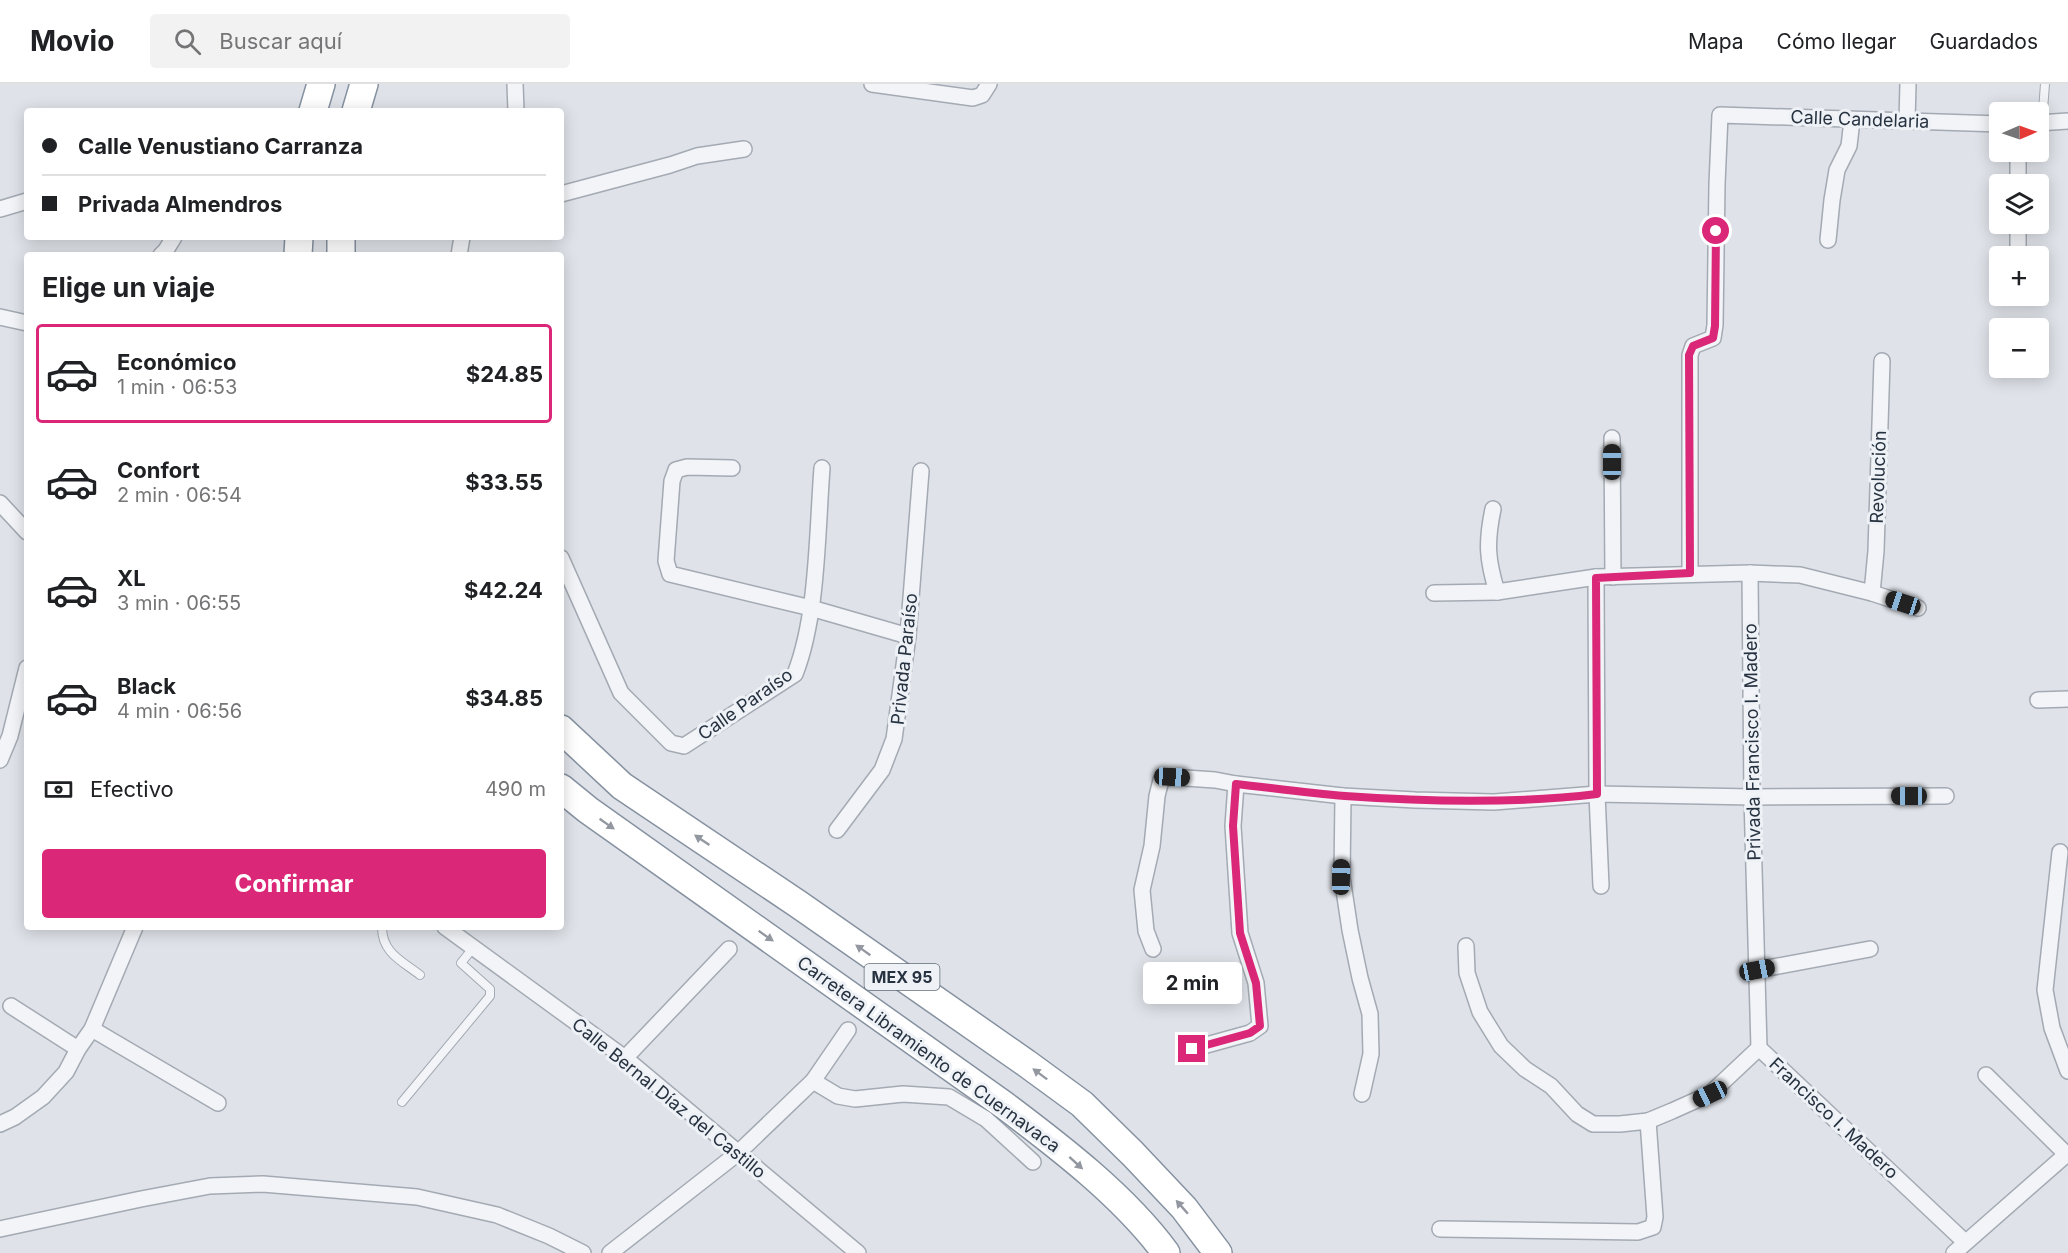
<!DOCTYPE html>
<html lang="es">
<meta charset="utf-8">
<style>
body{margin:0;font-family:Inter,sans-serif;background:#f2f2f2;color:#202124;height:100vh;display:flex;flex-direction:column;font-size:22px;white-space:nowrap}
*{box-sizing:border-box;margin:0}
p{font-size:20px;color:#757577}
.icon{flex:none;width:33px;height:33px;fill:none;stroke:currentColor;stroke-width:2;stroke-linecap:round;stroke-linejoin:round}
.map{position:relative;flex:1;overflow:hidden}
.details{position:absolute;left:24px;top:168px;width:540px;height:678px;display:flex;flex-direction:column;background:#fff;border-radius:6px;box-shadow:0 3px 15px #0003}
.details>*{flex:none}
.guide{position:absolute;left:24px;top:24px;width:540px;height:132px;border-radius:6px;box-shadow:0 3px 15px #0003;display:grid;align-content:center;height:132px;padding:0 18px;background:#fff}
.needle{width:39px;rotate:88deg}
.controls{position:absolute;left:1989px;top:18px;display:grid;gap:12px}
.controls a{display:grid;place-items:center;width:60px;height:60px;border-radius:6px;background:#fff;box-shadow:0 3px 15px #0003;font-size:30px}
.end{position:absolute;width:27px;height:27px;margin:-14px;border:8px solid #db2777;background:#fff;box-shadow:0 0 0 3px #fff}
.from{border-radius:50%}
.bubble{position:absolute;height:42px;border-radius:6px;background:#fff;box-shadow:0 3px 15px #0003;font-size:20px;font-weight:700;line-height:42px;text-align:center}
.car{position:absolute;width:18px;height:36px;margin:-18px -9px;border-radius:8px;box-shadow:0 0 4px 2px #0007;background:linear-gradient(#222 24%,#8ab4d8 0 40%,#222 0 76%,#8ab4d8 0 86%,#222 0)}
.guide b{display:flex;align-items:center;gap:21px;height:57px;font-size:22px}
.guide b+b{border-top:2px solid #e0e0e0}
.guide i{width:15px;height:15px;background:#202124}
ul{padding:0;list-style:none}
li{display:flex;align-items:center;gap:18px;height:99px;margin:0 12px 9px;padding:0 6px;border:3px solid transparent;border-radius:6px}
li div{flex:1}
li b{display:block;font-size:22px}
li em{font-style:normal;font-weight:700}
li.current{border-color:#db2777}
li>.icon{width:54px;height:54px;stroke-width:1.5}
h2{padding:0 18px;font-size:27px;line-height:72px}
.pay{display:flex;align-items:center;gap:15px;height:66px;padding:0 18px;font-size:22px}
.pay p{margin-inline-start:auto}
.action{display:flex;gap:12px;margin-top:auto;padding:12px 18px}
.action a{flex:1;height:69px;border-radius:6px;background:#db2777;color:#fff;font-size:24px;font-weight:700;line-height:69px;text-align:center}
header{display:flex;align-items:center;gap:36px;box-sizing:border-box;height:84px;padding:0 30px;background:#fff;border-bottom:2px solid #e0e0e0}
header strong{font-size:28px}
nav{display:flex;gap:33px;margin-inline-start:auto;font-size:21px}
.search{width:420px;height:54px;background:#f2f2f2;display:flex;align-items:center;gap:15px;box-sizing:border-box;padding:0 21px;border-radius:6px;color:#757577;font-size:22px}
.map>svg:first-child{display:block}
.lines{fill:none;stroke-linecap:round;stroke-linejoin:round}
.lane-casing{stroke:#a4aab3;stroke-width:10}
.street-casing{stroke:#a4aab3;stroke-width:18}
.highway-casing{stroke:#8691a0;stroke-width:30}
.lane{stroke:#f2f4f7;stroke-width:8}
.street{stroke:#f2f4f7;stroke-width:15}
.highway{stroke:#fff;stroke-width:27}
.oneway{fill:#9398a0}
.route{stroke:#db2777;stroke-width:8}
.labels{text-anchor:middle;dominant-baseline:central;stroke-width:6;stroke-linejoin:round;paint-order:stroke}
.shield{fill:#eef2f6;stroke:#636c77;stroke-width:1.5}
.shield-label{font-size:16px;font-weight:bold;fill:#273241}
.street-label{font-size:18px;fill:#273241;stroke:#eef2f6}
</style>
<header>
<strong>Movio</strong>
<div class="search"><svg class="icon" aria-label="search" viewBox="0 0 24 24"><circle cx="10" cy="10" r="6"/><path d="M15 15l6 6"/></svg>Buscar aquí</div>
<nav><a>Mapa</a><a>Cómo llegar</a><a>Guardados</a></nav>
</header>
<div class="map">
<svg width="2068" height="1169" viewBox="0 0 2068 1169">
<rect width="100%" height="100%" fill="#dfe3e9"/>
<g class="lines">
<defs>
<g id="lane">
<path d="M 2042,39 L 2045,0"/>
<path d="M 382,843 C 382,869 402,877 420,891"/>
<path d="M 402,1018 L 490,912 L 490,905 L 461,879 L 473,864"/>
</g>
<g id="street">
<path d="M 515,0 L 516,27"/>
<path d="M 872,0 L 973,14 L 982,11 L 989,0"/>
<path d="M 1907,37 L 1908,0"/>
<path d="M 2038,39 L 2068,37"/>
<path d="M 2018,100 L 2018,68"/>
<path d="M 561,110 L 670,81 L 697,72 L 744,65"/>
<path d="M 0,125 L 27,117"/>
<path d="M 1828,156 L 1832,116 L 1837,86 L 1849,62 L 1852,36"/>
<path d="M 161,171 L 166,166 L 174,153"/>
<path d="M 459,171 L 462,153"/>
<path d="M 2018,172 L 2018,140"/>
<path d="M 0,233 L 27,239"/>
<path d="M 1612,354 L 1613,493"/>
<path d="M 732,384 L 687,383 L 676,386 L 672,397 L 666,477 L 670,490 L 811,524 L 908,552"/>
<path d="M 0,419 L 27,448"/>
<path d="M 1493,425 C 1486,459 1487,475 1497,508"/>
<path d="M 561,474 L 621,609 L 671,659 L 684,662 L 795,590 C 818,531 817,448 822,384"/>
<path d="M 1690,489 L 1690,271 L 1693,262 L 1713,254 L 1715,241 L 1717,100 L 1720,31 L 2000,40"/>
<path d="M 1750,489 L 1752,713 L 1759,964 L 1965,1158"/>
<path d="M 1596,493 L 1597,710 L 1601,802"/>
<path d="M 1434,509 L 1497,508 L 1596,493 L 1750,489 L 1800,491 L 1872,509 L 1918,524"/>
<path d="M 1872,509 L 1876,467 L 1882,277"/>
<path d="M 2038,616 L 2068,615"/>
<path d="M 0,676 L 10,652 L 27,584"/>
<path d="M 1343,712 L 1342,793 L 1350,846 L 1360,894 L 1370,930 L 1371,970 L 1362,1010"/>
<path d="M 837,746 L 882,686 L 894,655 L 908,552 L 921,387"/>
<path d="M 2060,768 L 2045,906 L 2052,944 L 2068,987"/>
<path d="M 445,843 L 625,974 L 858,1169"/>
<path d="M 1466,862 L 1467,889 L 1480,928 L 1501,962 L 1525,985 L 1551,1002 L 1577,1030 L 1593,1040 L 1620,1040 L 1648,1037 L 1672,1027 L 1710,1010 L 1759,964"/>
<path d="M 1153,865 L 1146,847 L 1142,806 L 1152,762 L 1157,712 L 1161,696 L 1171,693 L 1215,696 L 1236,700 L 1343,712 L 1415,716 L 1494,718 L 1597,710 L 1752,713 L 1946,712"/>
<path d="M 1757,886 L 1870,865"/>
<path d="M 11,922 L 78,965"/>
<path d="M 92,945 L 218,1019"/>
<path d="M 1192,965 L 1250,949 L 1260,942 L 1256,899 L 1240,849 L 1233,742 L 1236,700"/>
<path d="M 625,974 L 729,865"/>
<path d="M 1986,991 L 2066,1070"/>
<path d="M 813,997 L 838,1012 L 855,1015 L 903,1010 L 949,1013 L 986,1035 L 1033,1078"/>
<path d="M 0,1040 L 15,1033 L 43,1013 L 66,988 L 78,965 L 92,945 L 135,843"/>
<path d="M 0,1145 L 141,1115 L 210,1102 L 263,1100 L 417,1113 L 497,1131 L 549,1152 L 583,1169"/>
<path d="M 1440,1145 L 1638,1148 L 1653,1143 L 1655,1133 L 1648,1037"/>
<path d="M 610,1169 L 738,1069 L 813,997 L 848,946"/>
<path d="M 1954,1169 L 2068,1069"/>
</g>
<g id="highway">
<path d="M 313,27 L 321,0"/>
<path d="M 356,27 L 364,0"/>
<path d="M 298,171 L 299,153"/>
<path d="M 341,171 L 341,153"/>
<path d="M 561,645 L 622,702 L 798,820 L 1026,979 L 1082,1020 L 1133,1070 L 1184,1124 L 1218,1169"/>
<path d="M 561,704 L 588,726 L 1004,1021 C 1060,1063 1125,1113 1166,1169"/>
</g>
</defs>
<!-- lane casing -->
<use href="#lane" class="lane-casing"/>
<!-- street casing -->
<use href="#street" class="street-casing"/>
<!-- highway casing -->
<use href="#highway" class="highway-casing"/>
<!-- lane -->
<use href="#lane" class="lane"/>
<!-- street -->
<use href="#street" class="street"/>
<!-- highway -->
<use href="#highway" class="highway"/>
</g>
<!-- one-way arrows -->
<defs><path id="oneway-solid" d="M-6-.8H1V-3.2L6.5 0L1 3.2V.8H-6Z" transform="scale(1.5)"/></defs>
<g class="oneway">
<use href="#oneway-solid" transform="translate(607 740) rotate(35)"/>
<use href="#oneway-solid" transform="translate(702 756) rotate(-146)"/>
<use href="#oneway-solid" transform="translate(766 852) rotate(35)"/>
<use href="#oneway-solid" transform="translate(863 866) rotate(-145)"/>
<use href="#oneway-solid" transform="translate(1040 990) rotate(-143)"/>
<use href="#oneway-solid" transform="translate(1076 1079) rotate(42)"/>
<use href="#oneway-solid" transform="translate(1182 1123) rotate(-131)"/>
</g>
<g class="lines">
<!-- route -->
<path class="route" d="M 1192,965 L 1250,949 L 1260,942 L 1256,899 L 1240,849 L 1233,742 L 1236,700 C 1272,704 1309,709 1345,712 C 1429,718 1514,720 1597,710 L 1596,494 L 1690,489 L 1689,271 L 1693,262 L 1713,254 L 1715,242 L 1716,147"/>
</g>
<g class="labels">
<!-- shield labels -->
<rect class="shield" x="864.5" y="880" width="75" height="26" rx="4.5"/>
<g class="shield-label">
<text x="902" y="893">MEX 95</text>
</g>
<!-- street labels -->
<g class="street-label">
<text transform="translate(1860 35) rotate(2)">Calle Candelaria</text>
<text transform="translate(1878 393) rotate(-88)">Revolución</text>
<text transform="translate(904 575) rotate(-84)">Privada Paraíso</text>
<text transform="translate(745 620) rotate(-35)">Calle Paraíso</text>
<text transform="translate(1752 658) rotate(-91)">Privada Francisco I. Madero</text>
<text transform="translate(929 970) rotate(36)">Carretera Libramiento de Cuernavaca</text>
<text transform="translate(669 1014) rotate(39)">Calle Bernal Díaz del Castillo</text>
<text transform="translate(1834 1034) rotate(43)">Francisco I. Madero</text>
</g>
</g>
</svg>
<div class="controls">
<a><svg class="needle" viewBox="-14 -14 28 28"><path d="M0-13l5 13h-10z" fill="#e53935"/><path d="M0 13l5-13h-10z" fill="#757577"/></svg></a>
<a><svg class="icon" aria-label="layers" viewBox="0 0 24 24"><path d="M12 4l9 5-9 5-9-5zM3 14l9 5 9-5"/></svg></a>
<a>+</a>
<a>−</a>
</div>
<i class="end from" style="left:1716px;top:147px"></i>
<i class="end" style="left:1192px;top:965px"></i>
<div class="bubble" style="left:1143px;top:878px;width:99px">2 min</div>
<i class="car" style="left:1612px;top:378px;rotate:0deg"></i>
<i class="car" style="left:1903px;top:519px;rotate:288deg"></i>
<i class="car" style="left:1172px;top:693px;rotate:93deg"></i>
<i class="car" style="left:1909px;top:712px;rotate:270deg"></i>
<i class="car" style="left:1341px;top:793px;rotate:1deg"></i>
<i class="car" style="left:1757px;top:886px;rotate:79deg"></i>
<i class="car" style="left:1710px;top:1010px;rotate:245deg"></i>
<div class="guide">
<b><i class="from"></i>Calle Venustiano Carranza</b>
<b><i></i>Privada Almendros</b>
</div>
<section class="details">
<h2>Elige un viaje</h2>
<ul>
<li class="current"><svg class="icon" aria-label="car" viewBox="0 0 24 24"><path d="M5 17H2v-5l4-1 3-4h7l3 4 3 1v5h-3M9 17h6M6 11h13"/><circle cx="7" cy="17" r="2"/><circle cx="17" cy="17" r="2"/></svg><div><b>Económico</b><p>1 min · 06:53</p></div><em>$24.85</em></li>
<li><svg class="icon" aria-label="car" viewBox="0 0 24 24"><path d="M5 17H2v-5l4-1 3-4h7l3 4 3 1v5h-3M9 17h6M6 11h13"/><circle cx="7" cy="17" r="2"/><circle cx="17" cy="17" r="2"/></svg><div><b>Confort</b><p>2 min · 06:54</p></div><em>$33.55</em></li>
<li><svg class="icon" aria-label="car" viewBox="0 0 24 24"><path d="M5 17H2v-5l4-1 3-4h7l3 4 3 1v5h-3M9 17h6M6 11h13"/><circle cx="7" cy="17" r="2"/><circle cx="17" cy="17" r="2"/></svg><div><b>XL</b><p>3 min · 06:55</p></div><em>$42.24</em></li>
<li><svg class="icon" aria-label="car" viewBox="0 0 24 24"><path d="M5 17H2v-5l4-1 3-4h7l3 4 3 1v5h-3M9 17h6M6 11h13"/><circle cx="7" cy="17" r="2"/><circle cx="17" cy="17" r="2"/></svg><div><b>Black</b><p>4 min · 06:56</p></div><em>$34.85</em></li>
</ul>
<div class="pay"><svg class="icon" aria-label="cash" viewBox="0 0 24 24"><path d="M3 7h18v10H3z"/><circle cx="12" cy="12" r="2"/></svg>Efectivo<p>490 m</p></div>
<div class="action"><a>Confirmar</a></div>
</section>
</div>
